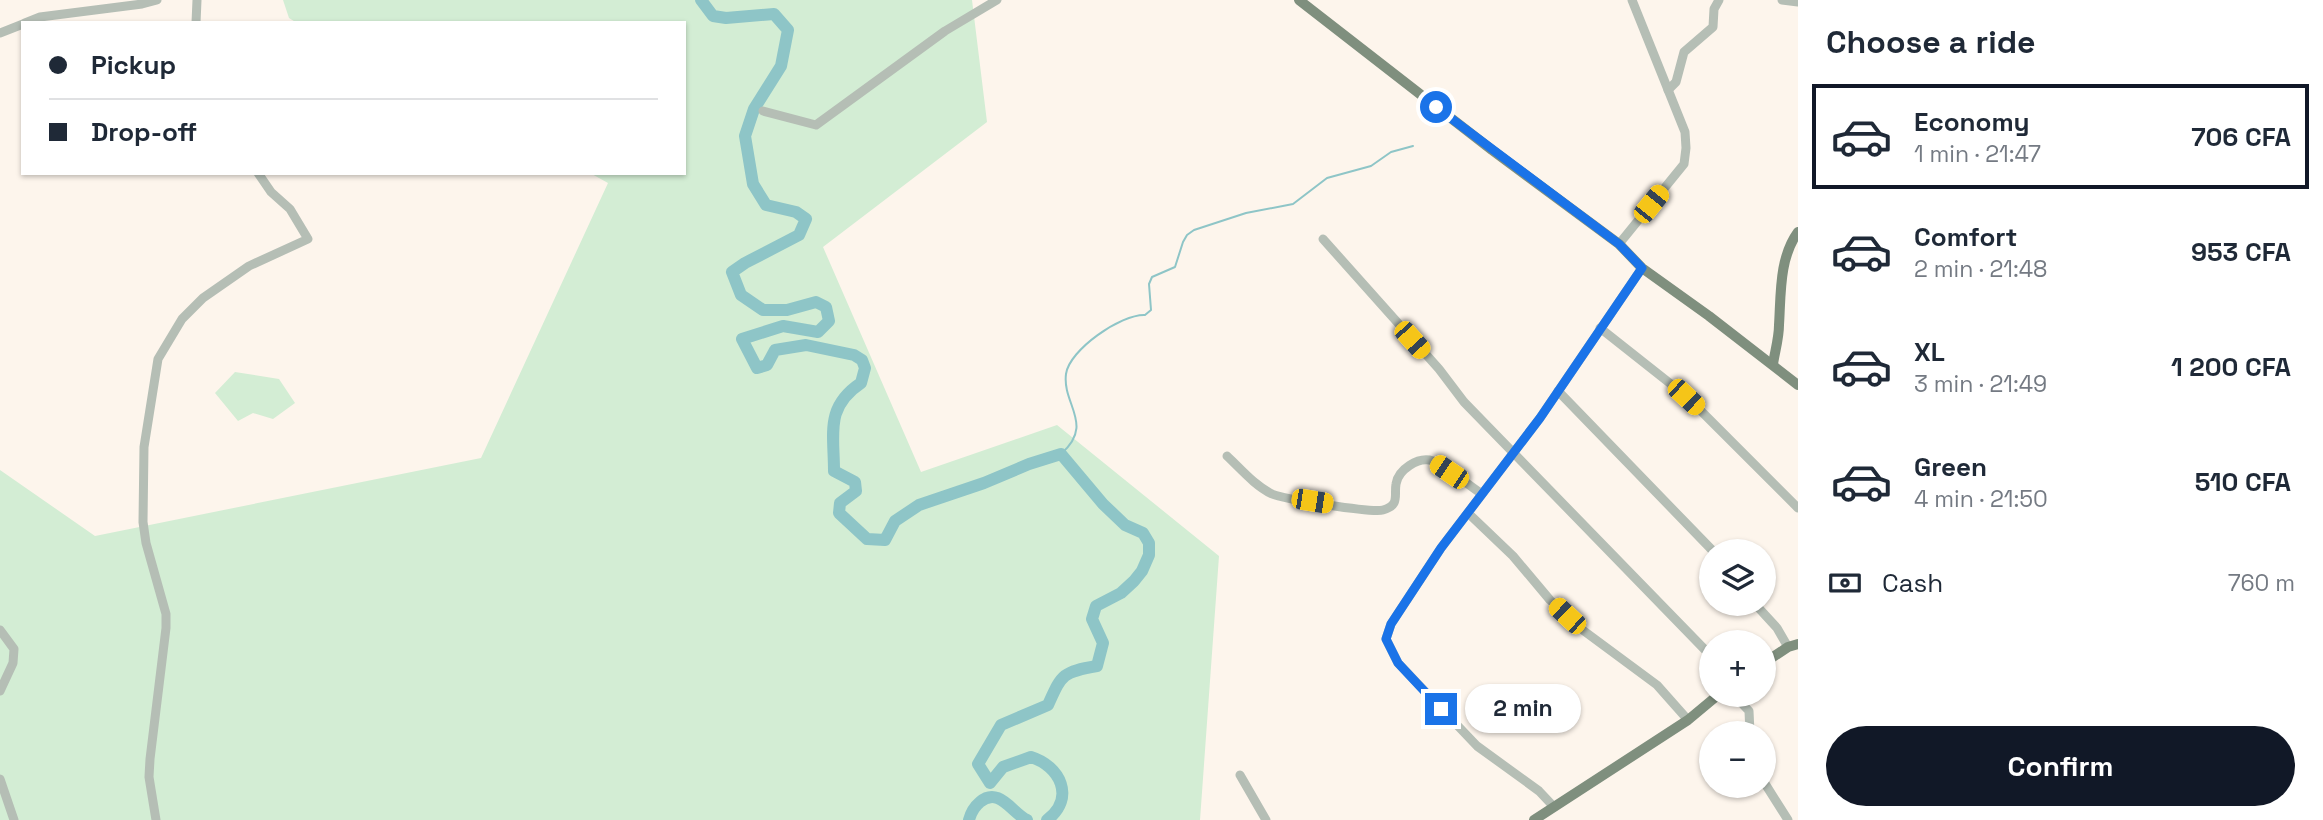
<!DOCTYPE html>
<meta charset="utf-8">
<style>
body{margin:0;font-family:"Space Grotesk",sans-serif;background:#f6f6f7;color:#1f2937;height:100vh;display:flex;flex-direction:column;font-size:26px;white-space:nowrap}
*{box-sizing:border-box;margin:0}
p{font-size:23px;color:#747a83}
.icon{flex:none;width:38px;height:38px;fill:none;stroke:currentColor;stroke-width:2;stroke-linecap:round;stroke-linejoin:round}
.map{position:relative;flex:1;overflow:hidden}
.details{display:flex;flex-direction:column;background:#fff;width:525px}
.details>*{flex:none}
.banner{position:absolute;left:21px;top:21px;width:665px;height:154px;border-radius:0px;box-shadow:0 2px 5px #0004;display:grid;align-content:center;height:154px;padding:0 28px;background:#fff}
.fabs{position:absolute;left:1699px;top:539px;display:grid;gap:14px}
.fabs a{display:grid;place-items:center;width:77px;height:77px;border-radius:50%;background:#fff;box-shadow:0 2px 5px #0004;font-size:35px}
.end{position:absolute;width:32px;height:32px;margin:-16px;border:9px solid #1a73e8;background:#fff;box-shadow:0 0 0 4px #fff}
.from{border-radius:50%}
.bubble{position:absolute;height:49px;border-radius:24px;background:#fff;box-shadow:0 2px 5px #0004;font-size:23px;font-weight:700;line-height:49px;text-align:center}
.car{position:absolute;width:21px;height:42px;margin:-21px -10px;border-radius:9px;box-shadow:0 0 5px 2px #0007;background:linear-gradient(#f5c518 24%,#345 0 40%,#f5c518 0 76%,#345 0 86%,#f5c518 0)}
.banner b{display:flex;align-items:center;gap:24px;height:66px;font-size:26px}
.banner b+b{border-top:2px solid #e0e1e3}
.banner i{width:18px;height:18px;background:#1f2937}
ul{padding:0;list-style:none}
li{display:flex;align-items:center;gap:21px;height:105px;margin:0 14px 10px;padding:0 14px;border:4px solid transparent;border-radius:0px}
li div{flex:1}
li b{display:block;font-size:26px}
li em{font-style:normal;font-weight:700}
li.active{border-color:#111827}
li>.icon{width:63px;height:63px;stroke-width:1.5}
h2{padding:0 28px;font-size:32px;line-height:84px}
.pay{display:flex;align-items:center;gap:18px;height:77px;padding:0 28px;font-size:26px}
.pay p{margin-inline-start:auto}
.action{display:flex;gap:14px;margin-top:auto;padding:14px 28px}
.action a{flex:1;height:80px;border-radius:42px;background:#111827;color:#fff;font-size:28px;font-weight:700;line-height:80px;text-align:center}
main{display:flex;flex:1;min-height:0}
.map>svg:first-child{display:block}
.green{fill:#d3edd4}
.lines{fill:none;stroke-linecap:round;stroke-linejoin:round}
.stream{stroke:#8ec5c7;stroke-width:2}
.river{stroke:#8ec5c7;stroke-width:12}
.minor{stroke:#b5beb5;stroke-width:9}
.major{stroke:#7f8f7e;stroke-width:10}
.route{stroke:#1a73e8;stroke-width:9}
</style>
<main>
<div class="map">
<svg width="1798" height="820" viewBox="0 0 1798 820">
<rect width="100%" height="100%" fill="#fdf5ec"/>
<!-- green -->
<g class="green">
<path d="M 283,0 L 972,0 L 987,122 L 823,247 L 921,472 L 1057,425 L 1219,556 L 1200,820 L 0,820 L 0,470 L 95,536 L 481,458 L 608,183 L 590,173 L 684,173 L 684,23 L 297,23 L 289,18 Z"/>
<path d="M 235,372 L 279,379 L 295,403 L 273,419 L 253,413 L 238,421 L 215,393 Z"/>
</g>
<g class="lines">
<!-- stream -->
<path class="stream" d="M 1061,454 C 1095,424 1062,405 1066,374 C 1069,350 1121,314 1145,315 L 1151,310 L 1149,284 L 1152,277 L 1175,267 L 1183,242 L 1187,235 L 1194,230 L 1246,213 L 1293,204 L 1327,178 L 1371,166 L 1391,152 L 1413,146"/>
<!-- river -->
<g class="river">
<path d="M 701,0 L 713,16 L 726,18 L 774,14 L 788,30 L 781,66 L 754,109 L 745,136 L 753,184 L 766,205 L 796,212 L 806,219 L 799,235 L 745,263 L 732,272 L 741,295 L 763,310 L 787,310 L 816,302 L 826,307 L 829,321 L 818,332 L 783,326 L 742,339 L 757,368 L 767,365 L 775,350 L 806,345 L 854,355 L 862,360 L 865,368 L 861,383 C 825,407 834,433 834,471 L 855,482 L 856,491 L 840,503 L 839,513 L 867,539 L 885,540 L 895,521 L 919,505 L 984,483 L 1029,464 L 1061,454 L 1103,504 L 1125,525 L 1143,533 L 1149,543 L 1149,555 L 1142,571 L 1134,581 L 1121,593 L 1096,606 L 1092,619 L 1103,643 L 1097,666 C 1062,672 1062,674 1048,705 L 1001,725 L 978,764 L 990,783 L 1003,767 L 1031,757 C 1060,766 1076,798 1047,820"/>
<path d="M 969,820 C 971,812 974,807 980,802 C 999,786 1012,813 1027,820"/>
</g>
<!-- minor -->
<g class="minor">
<path d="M 1782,0 L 1798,2"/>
<path d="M 25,23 L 40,17 L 142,4 L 157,0"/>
<path d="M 196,23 L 197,0"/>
<path d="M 0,33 L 23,24"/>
<path d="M 1668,90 L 1676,82 L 1684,52 L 1713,27 L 1714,9 L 1719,0"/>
<path d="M 763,111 L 816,125 L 945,31 L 997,0"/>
<path d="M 1323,239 L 1439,369 L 1464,402 L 1712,657"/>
<path d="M 1619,244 L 1684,164 L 1686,148 L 1685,132 L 1632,0"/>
<path d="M 1600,328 L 1686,396 L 1798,508"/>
<path d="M 1558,391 L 1713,551"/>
<path d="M 1227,456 C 1241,469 1254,485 1272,494 C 1283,499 1372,513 1383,510 C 1400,505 1394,496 1396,484 C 1398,470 1418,456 1433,461 C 1445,465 1469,486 1482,494"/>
<path d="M 1468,513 L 1513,556 L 1550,600 L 1584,631 L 1657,685 L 1688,720"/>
<path d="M 1755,604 L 1777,628 L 1788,647"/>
<path d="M 0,630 L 14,649 L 13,663 L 0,691"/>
<path d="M 1734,695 L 1749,711 L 1750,733"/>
<path d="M 1240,775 L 1266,820"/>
<path d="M 0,779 L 14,820"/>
<path d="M 1764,782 L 1788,820"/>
<path d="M 1554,807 L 1539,791 L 1477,746 L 1398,663 L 1386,639 L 1391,624 L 1441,548 L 1540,418 L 1642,268"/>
<path d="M 156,820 L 149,777 L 150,759 L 166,628 L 166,614 L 146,543 L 143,522 L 144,447 L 158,359 L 182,319 L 203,298 L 249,266 L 308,239 L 290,209 L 271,192 L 258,173"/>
</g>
<!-- major -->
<g class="major">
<path d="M 1299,0 L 1492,150 L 1619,244 L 1642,268 L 1709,316 L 1798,385"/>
<path d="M 1773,364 C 1775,351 1779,338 1779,325 C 1781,294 1779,258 1798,232"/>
<path d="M 1764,663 L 1788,647 L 1798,644"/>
<path d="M 1534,820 L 1688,720 L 1718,695"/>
</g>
</g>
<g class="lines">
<!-- route -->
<path class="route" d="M 1436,107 L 1619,244 L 1642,268 L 1540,418 L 1441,548 L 1391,624 L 1386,639 L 1398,663 L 1441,709"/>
</g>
</svg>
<div class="fabs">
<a><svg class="icon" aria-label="layers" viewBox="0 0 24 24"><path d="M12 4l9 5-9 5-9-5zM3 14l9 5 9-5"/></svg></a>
<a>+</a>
<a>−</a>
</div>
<i class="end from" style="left:1436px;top:107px"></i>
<i class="end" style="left:1441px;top:709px"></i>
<div class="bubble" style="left:1465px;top:684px;width:116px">2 min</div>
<i class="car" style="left:1651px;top:204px;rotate:39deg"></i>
<i class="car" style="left:1412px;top:340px;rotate:138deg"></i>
<i class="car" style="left:1686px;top:397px;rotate:133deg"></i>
<i class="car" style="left:1449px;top:472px;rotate:304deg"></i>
<i class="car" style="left:1312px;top:501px;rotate:99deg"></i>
<i class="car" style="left:1567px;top:616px;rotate:313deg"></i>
<div class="banner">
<b><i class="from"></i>Pickup</b>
<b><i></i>Drop-off</b>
</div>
</div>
<section class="details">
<h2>Choose a ride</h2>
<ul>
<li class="active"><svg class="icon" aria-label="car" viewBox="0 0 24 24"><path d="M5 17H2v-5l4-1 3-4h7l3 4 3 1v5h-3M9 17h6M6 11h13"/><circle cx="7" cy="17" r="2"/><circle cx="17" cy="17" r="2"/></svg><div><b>Economy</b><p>1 min · 21:47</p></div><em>706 CFA</em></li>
<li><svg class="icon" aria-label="car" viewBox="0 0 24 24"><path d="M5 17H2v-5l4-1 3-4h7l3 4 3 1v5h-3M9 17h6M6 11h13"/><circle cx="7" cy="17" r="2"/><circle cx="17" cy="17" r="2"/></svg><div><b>Comfort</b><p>2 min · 21:48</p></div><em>953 CFA</em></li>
<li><svg class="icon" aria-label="car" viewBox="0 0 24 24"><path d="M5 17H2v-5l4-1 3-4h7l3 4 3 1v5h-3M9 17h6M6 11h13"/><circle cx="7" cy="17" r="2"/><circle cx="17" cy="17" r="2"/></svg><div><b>XL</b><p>3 min · 21:49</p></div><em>1 200 CFA</em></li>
<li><svg class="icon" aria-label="car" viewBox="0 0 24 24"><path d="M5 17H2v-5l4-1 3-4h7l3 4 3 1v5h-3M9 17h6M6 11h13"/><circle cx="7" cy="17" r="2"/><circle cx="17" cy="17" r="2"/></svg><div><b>Green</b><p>4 min · 21:50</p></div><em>510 CFA</em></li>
</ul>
<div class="pay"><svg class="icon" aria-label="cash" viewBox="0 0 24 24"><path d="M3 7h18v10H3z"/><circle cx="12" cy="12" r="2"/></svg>Cash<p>760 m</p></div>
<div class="action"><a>Confirm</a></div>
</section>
</main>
